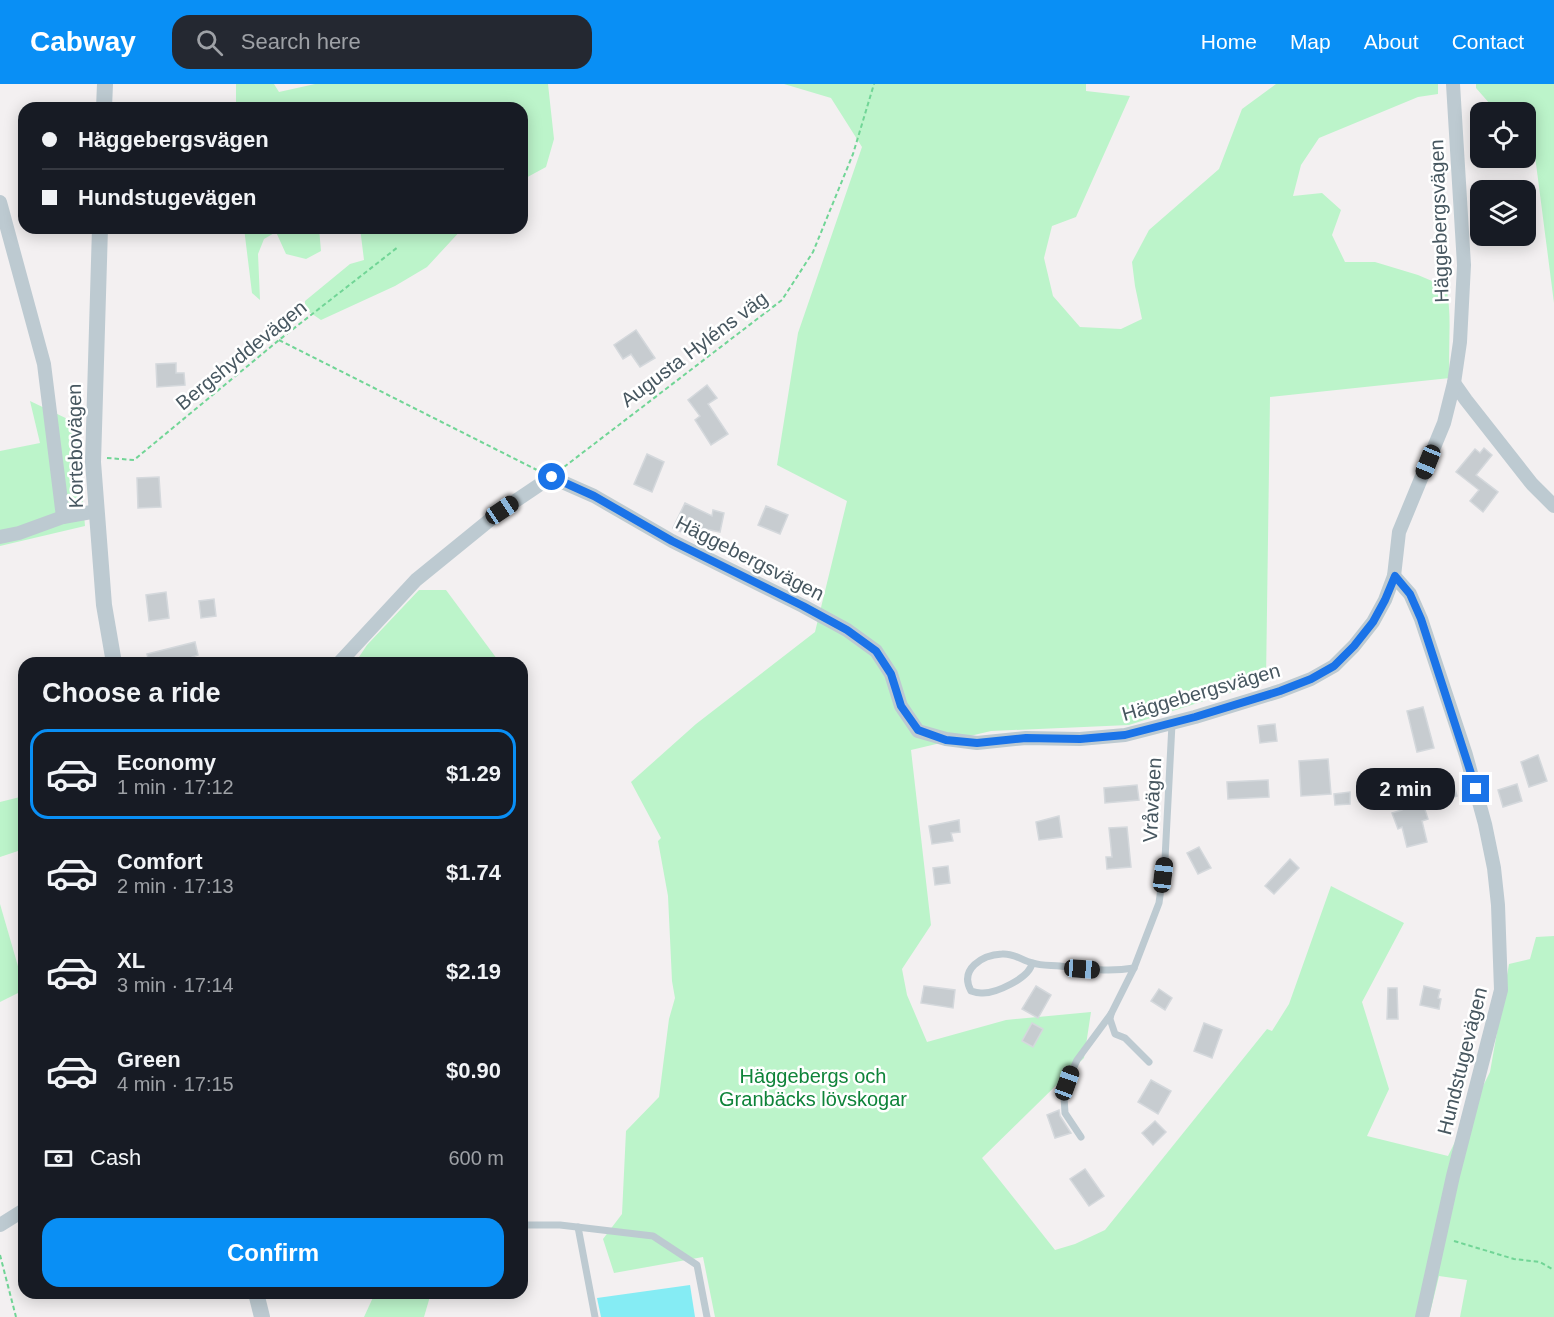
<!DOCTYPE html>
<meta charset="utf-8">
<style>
body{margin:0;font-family:Helvetica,sans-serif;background:#242831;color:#f1f3f6;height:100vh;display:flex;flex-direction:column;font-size:22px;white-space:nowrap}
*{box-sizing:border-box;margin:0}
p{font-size:20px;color:#9ea1a6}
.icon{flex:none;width:33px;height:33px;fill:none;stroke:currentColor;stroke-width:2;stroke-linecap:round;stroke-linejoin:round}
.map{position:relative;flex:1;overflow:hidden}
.drawer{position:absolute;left:18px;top:573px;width:510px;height:642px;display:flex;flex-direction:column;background:#171b24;border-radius:18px;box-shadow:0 3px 15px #0003}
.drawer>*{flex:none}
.banner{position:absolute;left:18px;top:18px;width:510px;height:132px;border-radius:18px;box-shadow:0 3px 15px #0003;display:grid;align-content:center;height:132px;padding:0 24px;background:#171b24}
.tools{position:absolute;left:1470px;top:18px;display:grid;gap:12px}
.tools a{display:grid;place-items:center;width:66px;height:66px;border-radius:12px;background:#171b24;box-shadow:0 3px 15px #0003;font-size:30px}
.end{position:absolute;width:27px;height:27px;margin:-14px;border:8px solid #1a73e8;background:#fff;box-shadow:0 0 0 3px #fff}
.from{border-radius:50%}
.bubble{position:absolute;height:42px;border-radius:18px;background:#171b24;box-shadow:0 3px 15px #0003;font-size:20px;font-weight:700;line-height:42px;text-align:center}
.car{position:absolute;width:18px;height:36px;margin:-18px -9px;border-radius:8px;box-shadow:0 0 4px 2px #0007;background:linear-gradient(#222 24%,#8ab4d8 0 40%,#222 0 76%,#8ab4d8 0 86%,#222 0)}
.banner b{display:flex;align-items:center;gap:21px;height:57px;font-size:22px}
.banner b+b{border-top:2px solid #363941}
.banner i{width:15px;height:15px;background:#f1f3f6}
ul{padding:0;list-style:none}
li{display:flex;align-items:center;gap:18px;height:90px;margin:0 12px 9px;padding:0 12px;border:3px solid transparent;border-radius:18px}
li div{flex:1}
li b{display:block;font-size:22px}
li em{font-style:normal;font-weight:700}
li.selected{border-color:#098ff5}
li>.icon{width:54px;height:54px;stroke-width:1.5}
h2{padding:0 24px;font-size:27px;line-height:72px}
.pay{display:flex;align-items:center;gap:15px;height:66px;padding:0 24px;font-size:22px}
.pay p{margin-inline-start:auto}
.button{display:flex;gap:12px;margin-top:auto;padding:12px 24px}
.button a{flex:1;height:69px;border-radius:18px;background:#098ff5;color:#fff;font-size:24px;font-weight:700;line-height:69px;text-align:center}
header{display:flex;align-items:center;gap:36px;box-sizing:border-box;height:84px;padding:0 30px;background:#098ff5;color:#fff}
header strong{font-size:28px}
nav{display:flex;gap:33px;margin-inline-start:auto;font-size:21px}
.search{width:420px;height:54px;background:#242831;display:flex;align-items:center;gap:15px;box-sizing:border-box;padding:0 21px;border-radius:18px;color:#9ea1a6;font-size:22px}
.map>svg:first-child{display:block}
.green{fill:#bcf4ca}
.water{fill:#85ecf4}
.building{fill:#c7ccd0;stroke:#d4d8dc;stroke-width:1.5}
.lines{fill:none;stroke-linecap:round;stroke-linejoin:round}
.path{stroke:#71d596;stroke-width:2;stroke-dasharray:4.5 3;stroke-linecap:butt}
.service{stroke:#bdcad1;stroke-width:7}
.minor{stroke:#bdcad1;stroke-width:14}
.tertiary{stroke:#bdcad1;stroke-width:16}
.route{stroke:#1a73e8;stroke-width:8}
.labels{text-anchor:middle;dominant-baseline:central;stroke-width:5;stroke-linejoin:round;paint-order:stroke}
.street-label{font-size:20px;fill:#475760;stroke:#fff}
.park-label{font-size:20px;fill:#0f843a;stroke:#fff}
</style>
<header>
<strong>Cabway</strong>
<div class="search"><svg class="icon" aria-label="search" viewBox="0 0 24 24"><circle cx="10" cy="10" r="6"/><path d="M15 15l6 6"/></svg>Search here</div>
<nav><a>Home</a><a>Map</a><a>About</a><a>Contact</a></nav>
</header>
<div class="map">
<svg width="1554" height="1233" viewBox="0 0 1554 1233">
<rect width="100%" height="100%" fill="#f3f0f1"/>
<!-- green -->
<g class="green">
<path d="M 236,0 L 274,0 L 279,8 L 315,0 L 548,0 L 554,55 L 546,83 L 522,96 L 522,24 L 236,24 Z"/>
<path d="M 784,0 L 1086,0 L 1086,7 L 1130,12 L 1076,133 L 1052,142 L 1044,174 L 1053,212 L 1080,243 L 1121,245 L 1142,235 L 1135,202 L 1132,178 L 1149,146 L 1219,85 L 1242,25 L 1276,0 L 1438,0 L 1438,10 L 1418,13 L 1319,54 L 1301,81 L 1293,112 L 1322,109 L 1341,126 L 1332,151 L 1345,178 L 1375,178 L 1418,191 L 1446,203 C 1453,233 1447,264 1450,294 L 1270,313 L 1266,597 L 1129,641 L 991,647 L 911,666 L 931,841 L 902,885 L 907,911 L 927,958 L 1006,936 L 1091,928 L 1084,974 L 982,1074 L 1055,1166 L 1075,1160 L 1105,1146 L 1267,945 L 1272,947 L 1289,920 L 1331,802 L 1404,839 L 1362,918 L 1389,1005 L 1367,1052 L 1448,1072 L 1490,988 L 1509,880 L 1530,875 L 1536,853 L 1554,852 L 1554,1233 L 1460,1233 L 1467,1196 L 1439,1192 L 1429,1233 L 715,1233 L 703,1173 L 614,1189 L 603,1155 L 622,1130 L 626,1047 L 659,1013 L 669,935 L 675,914 L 672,897 L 668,812 L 658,757 L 661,754 L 631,698 L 696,640 L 815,548 L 847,417 L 777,381 L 798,249 L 862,63 L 831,14 Z"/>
<path d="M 1476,0 L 1554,0 L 1554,219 L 1535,72 L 1526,61 L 1526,28 L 1497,28 L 1476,4 Z"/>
<path d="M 244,144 L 319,144 L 321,167 L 306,175 L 286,170 L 276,148 L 264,155 L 258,170 L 260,216 L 252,209 Z"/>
<path d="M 360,144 L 463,144 L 427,183 L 395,202 L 321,236 L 305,225 L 305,217 L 350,180 L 364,176 Z"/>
<path d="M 30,317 L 76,339 L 85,442 L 0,462 L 0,367 L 40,359 Z"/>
<path d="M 419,506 L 446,506 L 500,579 L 355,579 L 367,561 Z"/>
<path d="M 24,712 L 24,765 L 0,773 L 0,718 Z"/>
<path d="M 0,820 L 24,903 L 24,906 L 0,918 Z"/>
<path d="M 375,1209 L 431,1209 L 424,1233 L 364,1233 Z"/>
</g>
<!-- water -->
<path class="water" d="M 690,1201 L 695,1233 L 601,1233 L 597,1214 Z"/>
<!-- building -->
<g class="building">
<path d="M 636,246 L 655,274 L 640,283 L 631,270 L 623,275 L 614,261 Z"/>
<path d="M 176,279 L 176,289 L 184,289 L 185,301 L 157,303 L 156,280 Z"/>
<path d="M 707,301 L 717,314 L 708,320 L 728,350 L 711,361 L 695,336 L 700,332 L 688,316 Z"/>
<path d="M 1484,364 L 1492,371 L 1476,391 L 1498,408 L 1483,428 L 1470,417 L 1479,406 L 1456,388 L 1475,365 L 1480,369 Z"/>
<path d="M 647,370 L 664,378 L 652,408 L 634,400 Z"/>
<path d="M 159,393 L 161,423 L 138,424 L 137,394 Z"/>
<path d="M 685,419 L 712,432 L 713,426 L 724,429 L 720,448 L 701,444 L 696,455 L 673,444 Z"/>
<path d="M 766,422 L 788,431 L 780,450 L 758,441 Z"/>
<path d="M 166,508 L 169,534 L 149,537 L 146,511 Z"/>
<path d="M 214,515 L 216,532 L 201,534 L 199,517 Z"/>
<path d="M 195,558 L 198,571 L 192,573 L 193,579 L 149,579 L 147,570 Z"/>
<path d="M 1423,623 L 1434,664 L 1417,668 L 1407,627 Z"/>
<path d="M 1275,640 L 1277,657 L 1260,659 L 1258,642 Z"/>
<path d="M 1538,671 L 1547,697 L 1529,703 L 1521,678 Z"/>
<path d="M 1328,675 L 1331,710 L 1301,712 L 1299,677 Z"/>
<path d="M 1452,694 L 1457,712 L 1446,716 L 1440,698 Z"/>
<path d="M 1268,696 L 1269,713 L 1228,715 L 1227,698 Z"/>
<path d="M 1517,700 L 1522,717 L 1503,723 L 1498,706 Z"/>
<path d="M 1137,701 L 1139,716 L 1105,719 L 1104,704 Z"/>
<path d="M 1417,701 L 1428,735 L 1422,737 L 1427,758 L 1407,763 L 1402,743 L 1398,745 L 1392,729 L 1402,726 L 1396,708 Z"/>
<path d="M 1350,708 L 1350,720 L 1335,721 L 1334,710 Z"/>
<path d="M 1059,732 L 1062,753 L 1039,756 L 1036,738 Z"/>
<path d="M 959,736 L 960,748 L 951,749 L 953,757 L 932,760 L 929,742 Z"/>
<path d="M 1127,743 L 1131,783 L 1107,785 L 1106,773 L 1112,773 L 1109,744 Z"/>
<path d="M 1199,763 L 1211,784 L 1198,790 L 1187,769 Z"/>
<path d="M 1290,775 L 1299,784 L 1274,810 L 1265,802 Z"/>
<path d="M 948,782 L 950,799 L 935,801 L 933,784 Z"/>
<path d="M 924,902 L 955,906 L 953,924 L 921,919 Z"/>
<path d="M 1036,902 L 1051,911 L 1038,934 L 1022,925 Z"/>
<path d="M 1424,902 L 1440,906 L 1438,914 L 1441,915 L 1439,925 L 1420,921 Z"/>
<path d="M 1388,904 L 1397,904 L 1398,935 L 1387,935 Z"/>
<path d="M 1159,905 L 1172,914 L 1165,926 L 1151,917 Z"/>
<path d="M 1032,939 L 1043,945 L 1033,963 L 1022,957 Z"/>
<path d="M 1204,939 L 1222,946 L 1212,974 L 1194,967 Z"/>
<path d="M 1151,996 L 1171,1007 L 1158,1030 L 1138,1018 Z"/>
<path d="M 1059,1026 L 1060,1032 L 1071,1049 L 1055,1054 L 1047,1031 Z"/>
<path d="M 1155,1037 L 1166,1048 L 1153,1061 L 1142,1049 Z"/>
<path d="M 1085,1085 L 1104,1112 L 1089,1122 L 1070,1095 Z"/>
</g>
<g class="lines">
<!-- path -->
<g class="path">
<path d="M 279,256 L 537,386"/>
<path d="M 107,374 L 134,376 L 279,256 L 398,163"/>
<path d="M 564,383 L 782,216 L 813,168 L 853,70 L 874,0"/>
<path d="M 1454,1157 L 1514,1175 L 1540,1178 L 1554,1186"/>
<path d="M 0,1171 L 16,1233"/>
</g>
<!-- service -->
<g class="service">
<path d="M 1032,879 C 1030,894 995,910 981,909 C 977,909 974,908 971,907 C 959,885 982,871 1002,870 C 1015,869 1022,877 1033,879 C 1041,882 1052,881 1060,882 C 1086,885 1109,888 1134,884"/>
<path d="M 1111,930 L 1110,935 L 1115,950 L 1125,954 L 1149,978"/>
<path d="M 1081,1053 L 1065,1029 L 1064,1013 L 1067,999 L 1077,976 L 1111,930 L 1134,884 L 1159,819 L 1165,775 L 1172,640"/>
<path d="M 522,1141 L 560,1141 L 653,1152 L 697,1181 L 707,1233"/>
<path d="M 578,1143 L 595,1233"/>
</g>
<!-- minor -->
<g class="minor">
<path d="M 0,118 L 44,280 L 63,433"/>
<path d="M 1454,299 L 1466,316 L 1532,400 L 1554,422"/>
<path d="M 0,453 L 19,449 L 63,433 L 97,427"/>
<path d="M 1394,492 L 1410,510 L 1421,535 L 1466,671 L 1485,740 L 1494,784 L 1498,821 L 1501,906 L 1453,1092 L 1422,1233"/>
<path d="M 339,579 L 416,496 L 502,426 L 551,393 L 594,412 L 672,457 L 803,522 L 847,546 L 876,567 L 891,590 L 901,622 L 918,647 L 946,655 L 977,659 L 1026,654 L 1080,655 L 1125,651 L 1195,633 L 1280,607 L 1311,595 L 1334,582 L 1354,562 L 1373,538 L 1385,516 L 1394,492 L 1399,448 L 1444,339 L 1454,299 L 1460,258 L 1464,181 L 1453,0"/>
<path d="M 0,1141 L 24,1126"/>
</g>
<!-- tertiary -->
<g class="tertiary">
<path d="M 104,24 L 105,0"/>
<path d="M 100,144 L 93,378 L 104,521 L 114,579"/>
<path d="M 256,1209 L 262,1233"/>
</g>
</g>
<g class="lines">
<!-- route -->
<path class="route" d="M 552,393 L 594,412 L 672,457 L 803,522 L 847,546 L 876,567 L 891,590 L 901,622 L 918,646 L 946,656 L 977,659 L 1026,654 L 1080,655 L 1125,651 L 1195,633 L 1280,607 L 1311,595 L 1334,582 L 1354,562 L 1373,538 L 1385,516 L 1395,492 L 1410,510 L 1421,535 L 1476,705"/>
</g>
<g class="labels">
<!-- street labels -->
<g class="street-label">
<text transform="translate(1439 137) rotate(-92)">Häggebergsvägen</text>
<text transform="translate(694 265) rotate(-37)">Augusta Hyléns väg</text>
<text transform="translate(241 271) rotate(-39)">Bergshyddevägen</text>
<text transform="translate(75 362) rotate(-91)">Kortebovägen</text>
<text transform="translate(750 474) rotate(27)">Häggebergsvägen</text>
<text transform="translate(1201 608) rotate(-16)">Häggebergsvägen</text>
<text transform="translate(1152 716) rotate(-87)">Vråvägen</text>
<text transform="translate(1462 977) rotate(-76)">Hundstugevägen</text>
</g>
<!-- park labels -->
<g class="park-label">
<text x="813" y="992">Häggebergs och<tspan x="813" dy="23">Granbäcks lövskogar</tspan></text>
</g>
</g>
</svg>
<div class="tools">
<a><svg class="icon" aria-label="locate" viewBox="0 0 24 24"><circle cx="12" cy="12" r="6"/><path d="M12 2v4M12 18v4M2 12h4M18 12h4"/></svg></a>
<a><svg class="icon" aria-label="layers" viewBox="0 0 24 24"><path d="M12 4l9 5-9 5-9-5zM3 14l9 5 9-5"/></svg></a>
</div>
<i class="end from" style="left:552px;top:393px"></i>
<i class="end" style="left:1476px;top:705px"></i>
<div class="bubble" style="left:1356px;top:684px;width:99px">2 min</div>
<i class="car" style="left:1428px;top:378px;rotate:202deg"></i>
<i class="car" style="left:502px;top:426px;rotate:56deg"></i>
<i class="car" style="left:1163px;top:791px;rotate:7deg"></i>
<i class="car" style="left:1082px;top:885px;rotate:94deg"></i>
<i class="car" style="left:1067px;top:999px;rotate:20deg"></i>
<div class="banner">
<b><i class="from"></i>Häggebergsvägen</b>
<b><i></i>Hundstugevägen</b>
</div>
<section class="drawer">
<h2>Choose a ride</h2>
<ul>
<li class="selected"><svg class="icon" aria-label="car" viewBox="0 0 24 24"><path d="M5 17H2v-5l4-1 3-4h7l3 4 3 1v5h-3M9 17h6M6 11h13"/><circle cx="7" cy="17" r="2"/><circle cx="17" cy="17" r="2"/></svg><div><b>Economy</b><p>1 min · 17:12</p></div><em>$1.29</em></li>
<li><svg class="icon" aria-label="car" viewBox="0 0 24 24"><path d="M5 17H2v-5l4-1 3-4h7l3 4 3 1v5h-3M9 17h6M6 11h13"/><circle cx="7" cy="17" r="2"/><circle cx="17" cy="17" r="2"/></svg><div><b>Comfort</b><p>2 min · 17:13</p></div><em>$1.74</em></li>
<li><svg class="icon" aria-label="car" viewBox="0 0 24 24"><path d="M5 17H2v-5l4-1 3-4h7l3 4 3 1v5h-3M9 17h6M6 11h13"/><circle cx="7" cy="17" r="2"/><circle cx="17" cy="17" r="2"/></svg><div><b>XL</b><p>3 min · 17:14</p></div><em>$2.19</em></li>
<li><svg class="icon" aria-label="car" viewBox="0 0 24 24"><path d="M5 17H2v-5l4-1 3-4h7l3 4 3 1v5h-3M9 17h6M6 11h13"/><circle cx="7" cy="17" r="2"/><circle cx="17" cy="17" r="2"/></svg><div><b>Green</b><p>4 min · 17:15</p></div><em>$0.90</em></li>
</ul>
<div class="pay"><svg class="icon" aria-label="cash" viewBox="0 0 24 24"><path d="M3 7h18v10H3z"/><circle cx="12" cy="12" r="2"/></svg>Cash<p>600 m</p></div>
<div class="button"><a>Confirm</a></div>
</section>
</div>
